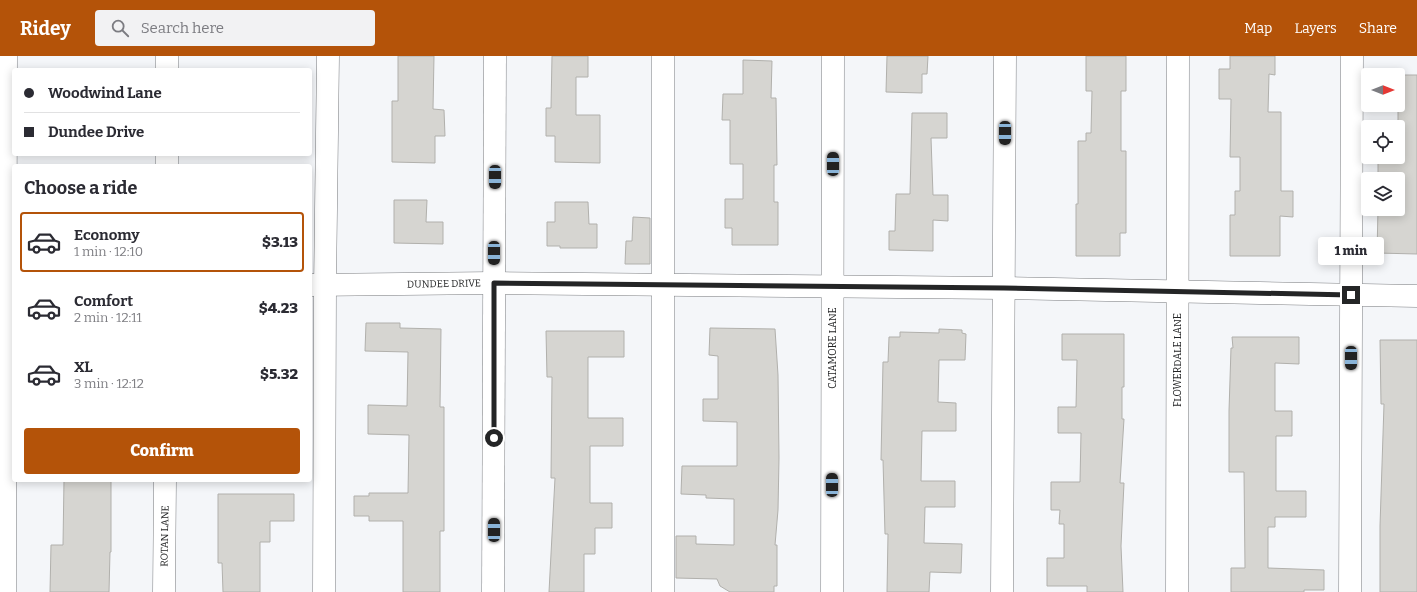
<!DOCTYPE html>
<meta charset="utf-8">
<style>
body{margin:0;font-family:Bitter,serif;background:#f2f2f3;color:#2b2b33;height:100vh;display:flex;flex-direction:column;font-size:15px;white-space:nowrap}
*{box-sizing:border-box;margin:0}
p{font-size:13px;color:#7c7c81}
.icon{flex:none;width:22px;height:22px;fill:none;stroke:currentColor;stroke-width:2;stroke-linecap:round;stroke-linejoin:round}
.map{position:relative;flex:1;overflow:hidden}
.sheet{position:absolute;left:12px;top:108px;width:300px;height:318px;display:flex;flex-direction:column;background:#fff;border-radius:4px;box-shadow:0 2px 10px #0003}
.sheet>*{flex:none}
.banner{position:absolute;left:12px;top:12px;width:300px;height:88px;border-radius:4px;box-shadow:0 2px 10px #0003;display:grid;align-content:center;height:88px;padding:0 12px;background:#fff}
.needle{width:26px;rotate:90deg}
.tools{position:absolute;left:1361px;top:12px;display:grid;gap:8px}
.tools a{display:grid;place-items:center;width:44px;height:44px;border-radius:4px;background:#fff;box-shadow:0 2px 10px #0003;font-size:20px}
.end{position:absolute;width:18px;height:18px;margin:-9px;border:5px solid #242526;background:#fff;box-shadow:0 0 0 2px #fff}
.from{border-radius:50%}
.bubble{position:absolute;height:28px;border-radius:4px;background:#fff;box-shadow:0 2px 10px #0003;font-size:13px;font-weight:800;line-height:28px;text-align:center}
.car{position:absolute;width:12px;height:24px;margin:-12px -6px;border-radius:5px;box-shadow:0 0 3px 1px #0007;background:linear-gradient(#222 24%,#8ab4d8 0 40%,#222 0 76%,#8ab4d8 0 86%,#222 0)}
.banner b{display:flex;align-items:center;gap:14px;height:38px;font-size:15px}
.banner b+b{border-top:1px solid #e1e1e2}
.banner i{width:10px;height:10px;background:#2b2b33}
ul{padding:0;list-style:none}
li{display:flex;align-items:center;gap:12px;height:60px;margin:0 8px 6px;padding:0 4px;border:2px solid transparent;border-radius:4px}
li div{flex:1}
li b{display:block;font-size:15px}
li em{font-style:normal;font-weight:800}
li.selected{border-color:#b45309}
li>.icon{width:36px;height:36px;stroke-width:1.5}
h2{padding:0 12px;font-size:18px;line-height:48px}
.cta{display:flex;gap:8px;margin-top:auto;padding:8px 12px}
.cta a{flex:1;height:46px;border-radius:4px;background:#b45309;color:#fff;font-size:16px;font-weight:800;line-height:46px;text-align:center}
header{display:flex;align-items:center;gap:24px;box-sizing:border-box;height:56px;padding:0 20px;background:#b45309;color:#fff}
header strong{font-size:19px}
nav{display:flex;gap:22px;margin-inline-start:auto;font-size:14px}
.search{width:280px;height:36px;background:#f2f2f3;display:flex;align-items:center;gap:10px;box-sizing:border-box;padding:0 14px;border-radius:4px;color:#7c7c81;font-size:15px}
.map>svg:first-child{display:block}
.building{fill:#d6d5d1;stroke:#b1b0ac}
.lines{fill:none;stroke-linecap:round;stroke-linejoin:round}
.minor-casing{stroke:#7b7d80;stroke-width:23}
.minor{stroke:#fff;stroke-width:22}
.route{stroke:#242526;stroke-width:5}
.labels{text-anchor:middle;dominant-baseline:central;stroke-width:3.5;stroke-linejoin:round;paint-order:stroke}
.street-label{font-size:10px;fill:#242526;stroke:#fff}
</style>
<header>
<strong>Ridey</strong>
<div class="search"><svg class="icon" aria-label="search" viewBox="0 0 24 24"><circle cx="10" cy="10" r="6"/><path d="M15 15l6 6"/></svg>Search here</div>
<nav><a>Map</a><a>Layers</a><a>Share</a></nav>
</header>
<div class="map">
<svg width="1417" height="536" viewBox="0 0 1417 536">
<rect width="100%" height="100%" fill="#f4f6f9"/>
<!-- building -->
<g class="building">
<path d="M 398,0 L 434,0 L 433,53 L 444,54 L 445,80 L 435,80 L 435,107 L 392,106 L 392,45 L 398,45 Z"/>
<path d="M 552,0 L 588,0 L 588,21 L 576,21 L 576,59 L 600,59 L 600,107 L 555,106 L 555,80 L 546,80 L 546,52 L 551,52 Z"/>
<path d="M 887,0 L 928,0 L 927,18 L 922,18 L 922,37 L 886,36 Z"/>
<path d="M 1086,0 L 1126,0 L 1126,35 L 1121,35 L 1121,95 L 1126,95 L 1126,177 L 1120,177 L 1120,200 L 1076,200 L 1076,148 L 1078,148 L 1078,85 L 1086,85 L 1086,77 L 1091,77 L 1092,35 L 1086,35 Z"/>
<path d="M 1230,0 L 1275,0 L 1275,19 L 1269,18 L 1268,56 L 1281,56 L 1281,135 L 1293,135 L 1293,161 L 1280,160 L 1280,200 L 1230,200 L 1230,159 L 1235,159 L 1235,135 L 1240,135 L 1240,101 L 1230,101 L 1231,43 L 1219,43 L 1219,13 L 1230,13 Z"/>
<path d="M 743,4 L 772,5 L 771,42 L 776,42 L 777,109 L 774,109 L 774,146 L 778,146 L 778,189 L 732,189 L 732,172 L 725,172 L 725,143 L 743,143 L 743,108 L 730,108 L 730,64 L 722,64 L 723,38 L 743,38 Z"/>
<path d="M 1398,19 L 1417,19 L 1417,198 L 1377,197 L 1378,153 L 1398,153 L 1398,123 L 1378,123 L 1378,101 L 1398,101 Z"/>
<path d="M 912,57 L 947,57 L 947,82 L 931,82 L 933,139 L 948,139 L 948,165 L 933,164 L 933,195 L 889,194 L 889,175 L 895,175 L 896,138 L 910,138 Z"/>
<path d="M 394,144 L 427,144 L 426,166 L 443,166 L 443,188 L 394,187 Z"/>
<path d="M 555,146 L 588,146 L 589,168 L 597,168 L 597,192 L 560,192 L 560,190 L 547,190 L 547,166 L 555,166 Z"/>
<path d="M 633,161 L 650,162 L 650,208 L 625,208 L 626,185 L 632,185 Z"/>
<path d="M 366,267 L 400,267 L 400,272 L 441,273 L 440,351 L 444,351 L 444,475 L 440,475 L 440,536 L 403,536 L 403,465 L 369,465 L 369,460 L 354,460 L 354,440 L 369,440 L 369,437 L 408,437 L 409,379 L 368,378 L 368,349 L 407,350 L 408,296 L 365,295 Z"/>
<path d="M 710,272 L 775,273 L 778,319 L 779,402 L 778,454 L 775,489 L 777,489 L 777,530 L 774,530 L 774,536 L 730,536 L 720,530 L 717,523 L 676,522 L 676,480 L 696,480 L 696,488 L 734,489 L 734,443 L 706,442 L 706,439 L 681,438 L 682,410 L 737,410 L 737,366 L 703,365 L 703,343 L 718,343 L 718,300 L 709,299 Z"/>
<path d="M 939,273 L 962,274 L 962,277 L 966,278 L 965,304 L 939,304 L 938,346 L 956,347 L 956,375 L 922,375 L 921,425 L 955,425 L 955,451 L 925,451 L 924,487 L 962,488 L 961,517 L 930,516 L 929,536 L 887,536 L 888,478 L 885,478 L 883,404 L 881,404 L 883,306 L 888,306 L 889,281 L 900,281 L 900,276 L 939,277 Z"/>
<path d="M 546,275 L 624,275 L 624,301 L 588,301 L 588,362 L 623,362 L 623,390 L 590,390 L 590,447 L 612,447 L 612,472 L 595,472 L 595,498 L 584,498 L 584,536 L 549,536 L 555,422 L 551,422 L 552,321 L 547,321 Z"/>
<path d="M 1062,278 L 1124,278 L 1124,331 L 1122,331 L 1122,363 L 1124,363 L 1120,427 L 1124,427 L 1121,490 L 1123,536 L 1087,536 L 1087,530 L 1047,530 L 1047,502 L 1064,502 L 1064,468 L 1059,468 L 1060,454 L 1051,454 L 1051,426 L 1080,426 L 1081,377 L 1058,377 L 1058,351 L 1076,351 L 1077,304 L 1062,304 Z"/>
<path d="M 1232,281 L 1299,281 L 1299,308 L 1275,307 L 1275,355 L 1292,355 L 1292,380 L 1276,380 L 1276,435 L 1306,435 L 1306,461 L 1275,461 L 1275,471 L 1268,471 L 1268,512 L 1324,514 L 1324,534 L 1304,534 L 1304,536 L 1231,536 L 1231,512 L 1245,512 L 1244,416 L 1229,416 L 1229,355 L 1231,292 L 1233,292 Z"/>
<path d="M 1380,284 L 1417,284 L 1417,536 L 1380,536 L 1380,470 L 1384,348 L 1381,348 Z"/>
<path d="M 64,424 L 111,424 L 111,496 L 110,496 L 109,536 L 50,536 L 51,489 L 63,489 Z"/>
<path d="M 218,438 L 294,438 L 294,465 L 270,465 L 270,486 L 260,486 L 260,536 L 223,536 L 222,507 L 218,507 Z"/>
</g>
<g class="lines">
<defs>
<g id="minor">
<path d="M 167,0 L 167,14"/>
<path d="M 663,0 L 663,536"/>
<path d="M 167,98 L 167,110"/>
<path d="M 310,229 L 494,227 L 1004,232 L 1417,240"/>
<path d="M 5,536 L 6,0"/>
<path d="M 164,536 L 165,424"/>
<path d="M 324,536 L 325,230 L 328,0"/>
<path d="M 493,536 L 495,0"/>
<path d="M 832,536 L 833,0"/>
<path d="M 1002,536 L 1005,0"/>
<path d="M 1177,536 L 1178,0"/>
<path d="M 1350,536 L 1352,0"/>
</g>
</defs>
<!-- minor casing -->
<use href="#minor" class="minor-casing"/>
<!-- minor -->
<use href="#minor" class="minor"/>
</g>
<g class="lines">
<!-- route -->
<path class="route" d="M 494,382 L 494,227 L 1004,232 L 1351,239"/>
</g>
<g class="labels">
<!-- street labels -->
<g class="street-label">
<text transform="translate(444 228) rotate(-1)">DUNDEE DRIVE</text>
<text transform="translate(833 292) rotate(-90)">CATAMORE LANE</text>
<text transform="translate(1178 304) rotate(-90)">FLOWERDALE LANE</text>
<text transform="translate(165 480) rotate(-89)">ROTAN LANE</text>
</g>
</g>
</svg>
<div class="tools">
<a><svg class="needle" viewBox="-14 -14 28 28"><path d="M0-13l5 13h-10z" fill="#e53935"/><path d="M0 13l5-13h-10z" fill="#7c7c81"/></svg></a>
<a><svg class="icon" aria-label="locate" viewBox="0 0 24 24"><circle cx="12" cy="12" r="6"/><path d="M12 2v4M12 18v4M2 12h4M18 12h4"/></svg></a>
<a><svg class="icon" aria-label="layers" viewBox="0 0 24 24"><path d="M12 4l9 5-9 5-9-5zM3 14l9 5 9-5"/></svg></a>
</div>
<i class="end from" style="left:494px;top:382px"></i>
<i class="end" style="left:1351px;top:239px"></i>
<div class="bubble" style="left:1318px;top:181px;width:66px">1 min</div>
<i class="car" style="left:1005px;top:77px;rotate:180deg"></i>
<i class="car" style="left:833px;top:108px;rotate:0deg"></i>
<i class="car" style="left:495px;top:121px;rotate:180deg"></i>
<i class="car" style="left:494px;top:197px;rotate:180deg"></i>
<i class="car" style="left:1351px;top:302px;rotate:180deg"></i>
<i class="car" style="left:832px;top:429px;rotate:0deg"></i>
<i class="car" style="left:494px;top:474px;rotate:0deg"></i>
<div class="banner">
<b><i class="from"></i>Woodwind Lane</b>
<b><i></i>Dundee Drive</b>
</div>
<section class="sheet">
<h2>Choose a ride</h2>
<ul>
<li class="selected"><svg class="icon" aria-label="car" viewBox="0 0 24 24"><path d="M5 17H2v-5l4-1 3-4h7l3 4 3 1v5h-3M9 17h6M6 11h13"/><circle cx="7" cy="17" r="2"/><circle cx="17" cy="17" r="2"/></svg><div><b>Economy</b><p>1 min · 12:10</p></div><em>$3.13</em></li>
<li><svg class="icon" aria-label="car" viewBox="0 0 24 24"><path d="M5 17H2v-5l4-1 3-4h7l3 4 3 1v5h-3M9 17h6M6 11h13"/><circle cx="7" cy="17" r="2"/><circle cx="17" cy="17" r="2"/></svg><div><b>Comfort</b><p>2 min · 12:11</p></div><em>$4.23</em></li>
<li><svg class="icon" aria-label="car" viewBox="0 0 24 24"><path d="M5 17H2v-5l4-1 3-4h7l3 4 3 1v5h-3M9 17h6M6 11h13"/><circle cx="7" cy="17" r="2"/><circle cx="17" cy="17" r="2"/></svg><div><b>XL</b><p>3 min · 12:12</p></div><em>$5.32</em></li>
</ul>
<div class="cta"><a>Confirm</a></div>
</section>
</div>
